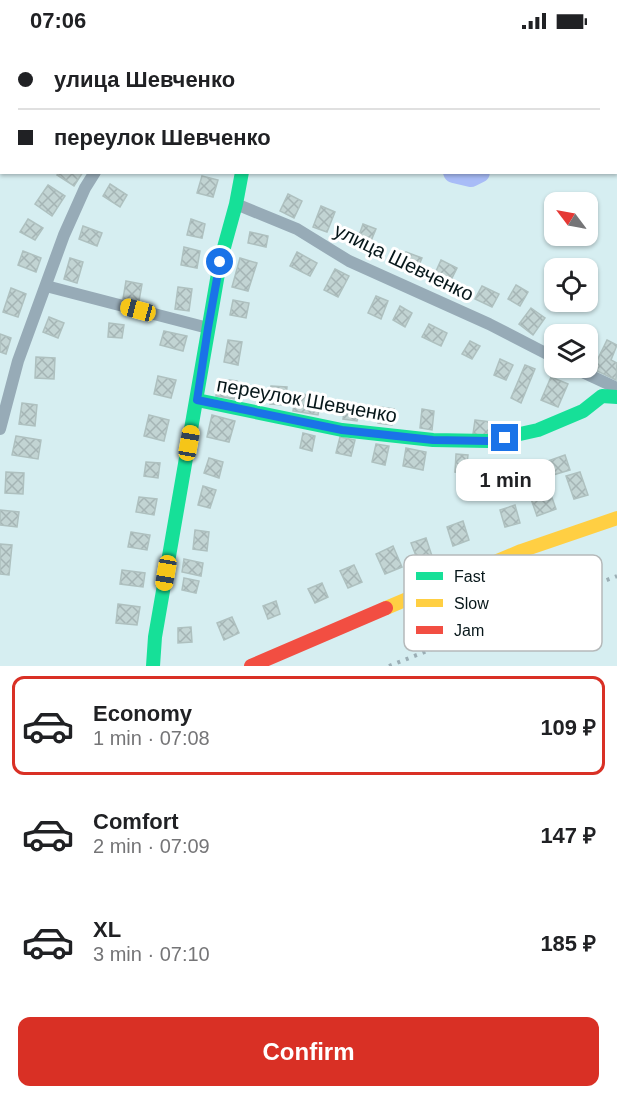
<!DOCTYPE html>
<meta charset="utf-8">
<style>
body{margin:0;font-family:Helvetica,sans-serif;background:#f6f6f6;color:#202124;height:100vh;display:flex;flex-direction:column;font-size:22px;white-space:nowrap}
*{box-sizing:border-box;margin:0}
p{font-size:20px;color:#757577}
.icon{flex:none;width:33px;height:33px;fill:none;stroke:currentColor;stroke-width:2;stroke-linecap:round;stroke-linejoin:round}
.map{position:relative;height:624px;overflow:hidden}
.panel{display:flex;flex-direction:column;background:#fff;flex:1}
.panel>*{flex:none}
.hud{position:absolute;left:0px;top:0px;width:618px;height:132px;box-shadow:0 2px 4px #0004;display:grid;align-content:center;height:132px;padding:0 18px;background:#fff}
.needle{width:39px;rotate:302deg}
.fabs{position:absolute;left:544px;top:150px;display:grid;gap:12px}
.fabs a{display:grid;place-items:center;width:54px;height:54px;border-radius:12px;background:#fff;box-shadow:0 2px 4px #0004;font-size:30px}
.end{position:absolute;width:27px;height:27px;margin:-14px;border:8px solid #1a73e8;background:#fff;box-shadow:0 0 0 3px #fff}
.from{border-radius:50%}
.bubble{position:absolute;height:42px;border-radius:12px;background:#fff;box-shadow:0 2px 4px #0004;font-size:20px;font-weight:800;line-height:42px;text-align:center}
.car{position:absolute;width:18px;height:36px;margin:-18px -9px;border-radius:8px;box-shadow:0 0 4px 2px #0007;background:linear-gradient(#f5c518 24%,#345 0 40%,#f5c518 0 76%,#345 0 86%,#f5c518 0)}
.hud b{display:flex;align-items:center;gap:21px;height:57px;font-size:22px}
.hud b+b{border-top:2px solid #e0e0e0}
.hud i{width:15px;height:15px;background:#202124}
ul{padding:10px 0 0;list-style:none}
li{display:flex;align-items:center;gap:18px;height:99px;margin:0 12px 9px;padding:0 6px;border:3px solid transparent;border-radius:12px}
li div{flex:1}
li b{display:block;font-size:22px}
li em{font-style:normal;font-weight:800}
li.current{border-color:#d93025}
li>.icon{width:54px;height:54px;stroke-width:1.5}
.action{display:flex;gap:12px;margin-top:auto;padding:12px 18px}
.action a{flex:1;height:69px;border-radius:12px;background:#d93025;color:#fff;font-size:24px;font-weight:800;line-height:69px;text-align:center}
.status{display:flex;justify-content:space-between;align-items:center;height:42px;padding:0 30px;background:#fff;direction:ltr}
.status svg{height:16px;fill:currentColor}
.map>svg:first-child{display:block}
.lines{fill:none;stroke-linecap:round;stroke-linejoin:round}
.river{stroke:#a8bcf7;stroke-width:22}
.building{fill:url(#building-cross-hatch);stroke:#aec0bf;stroke-width:1.5}
.street{stroke:#97abb7;stroke-width:12}
.fast{stroke:#16e098;stroke-width:14}
.slow{stroke:#ffcf43;stroke-width:14}
.jam{stroke:#f24e42;stroke-width:14}
.rail{stroke:#9baeb5;stroke-width:4;stroke-dasharray:3 6;stroke-linecap:butt}
.route{stroke:#1a73e8;stroke-width:8}
.labels{text-anchor:middle;dominant-baseline:central;stroke-width:6;stroke-linejoin:round;paint-order:stroke}
.street-label{font-size:20px;fill:#07171a;stroke:#fff}
.key{fill:#fff;stroke:#b5b9ba;stroke-width:1.5}
.key-label{font-size:16px;fill:#07171a}
</style>
<div class="status"><b>07:06</b><svg viewBox="0 0 49 12"><path d="M0 12V9h3v3zM5 12V6h3v6zM10 12V3h3v9zM15 12V0h3v12zM26 1h20v11H26zM47 4h2v5h-2z"/></svg></div>
<div class="map">
<svg width="617" height="624" viewBox="0 0 617 624">
<defs>
<pattern id="building-cross-hatch" width="8" height="8" patternUnits="userSpaceOnUse" patternTransform="scale(1.5)"><rect width="8" height="8" fill="#c2d4d3"/><path d="M0 0l8 8M0 8l8-8" fill="none" stroke="#a5b5b5"/></pattern>
</defs>
<rect width="100%" height="100%" fill="#d6eef1"/>
<g class="lines">
<!-- river -->
<g class="river">
<path d="M 205,0 L 208,2"/>
<path d="M 616,99 L 617,99"/>
<path d="M 454,130 L 471,134 L 479,130"/>
</g>
</g>
<!-- building -->
<g class="building">
<path d="M 59,130 L 83,130 L 74,144 L 57,133 Z"/>
<path d="M 202,134 L 218,138 L 213,155 L 197,151 Z"/>
<path d="M 110,142 L 127,153 L 120,165 L 103,154 Z"/>
<path d="M 48,143 L 65,154 L 52,174 L 35,162 Z"/>
<path d="M 288,152 L 302,159 L 294,176 L 280,169 Z"/>
<path d="M 321,164 L 335,170 L 327,190 L 313,185 Z"/>
<path d="M 28,177 L 43,186 L 35,198 L 20,190 Z"/>
<path d="M 191,177 L 205,182 L 202,196 L 187,193 Z"/>
<path d="M 363,182 L 376,187 L 368,206 L 356,202 Z"/>
<path d="M 83,184 L 102,191 L 97,204 L 79,197 Z"/>
<path d="M 250,190 L 268,194 L 266,205 L 248,201 Z"/>
<path d="M 184,205 L 200,209 L 197,226 L 181,223 Z"/>
<path d="M 23,209 L 41,216 L 36,230 L 18,223 Z"/>
<path d="M 297,210 L 317,221 L 310,234 L 290,224 Z"/>
<path d="M 406,210 L 422,216 L 416,230 L 401,224 Z"/>
<path d="M 70,216 L 83,220 L 77,241 L 64,237 Z"/>
<path d="M 240,216 L 257,221 L 248,249 L 232,245 Z"/>
<path d="M 441,218 L 457,226 L 448,244 L 433,236 Z"/>
<path d="M 335,227 L 349,234 L 338,255 L 324,248 Z"/>
<path d="M 126,239 L 142,242 L 139,259 L 123,257 Z"/>
<path d="M 516,243 L 528,250 L 520,264 L 508,257 Z"/>
<path d="M 482,244 L 499,252 L 492,265 L 475,257 Z"/>
<path d="M 178,245 L 192,247 L 189,269 L 175,267 Z"/>
<path d="M 11,246 L 26,252 L 18,275 L 3,270 Z"/>
<path d="M 376,254 L 388,259 L 381,277 L 368,271 Z"/>
<path d="M 233,258 L 249,261 L 246,276 L 230,273 Z"/>
<path d="M 400,264 L 412,271 L 405,285 L 393,278 Z"/>
<path d="M 531,266 L 545,276 L 533,293 L 519,282 Z"/>
<path d="M 49,275 L 64,281 L 58,296 L 43,290 Z"/>
<path d="M 109,281 L 124,283 L 122,296 L 108,295 Z"/>
<path d="M 429,282 L 447,291 L 441,304 L 422,295 Z"/>
<path d="M 164,289 L 187,294 L 183,309 L 160,303 Z"/>
<path d="M 0,292 L 11,296 L 6,312 L 0,310 Z"/>
<path d="M 228,298 L 242,300 L 238,323 L 224,320 Z"/>
<path d="M 607,298 L 617,303 L 611,318 L 617,321 L 616,338 L 593,327 Z"/>
<path d="M 470,299 L 480,304 L 472,317 L 462,312 Z"/>
<path d="M 36,315 L 55,316 L 54,337 L 35,336 Z"/>
<path d="M 500,317 L 513,323 L 506,338 L 494,333 Z"/>
<path d="M 525,323 L 535,327 L 521,361 L 511,356 Z"/>
<path d="M 158,334 L 176,338 L 171,356 L 154,352 Z"/>
<path d="M 551,335 L 568,342 L 558,365 L 541,358 Z"/>
<path d="M 219,337 L 237,339 L 234,357 L 216,354 Z"/>
<path d="M 271,344 L 287,345 L 285,363 L 270,362 Z"/>
<path d="M 296,351 L 321,355 L 318,373 L 293,369 Z"/>
<path d="M 22,361 L 37,363 L 35,384 L 19,382 Z"/>
<path d="M 345,363 L 360,366 L 357,379 L 343,377 Z"/>
<path d="M 380,365 L 394,367 L 392,383 L 378,381 Z"/>
<path d="M 422,367 L 434,369 L 432,388 L 420,386 Z"/>
<path d="M 149,373 L 169,378 L 164,399 L 144,394 Z"/>
<path d="M 212,373 L 235,379 L 229,400 L 207,395 Z"/>
<path d="M 475,378 L 491,380 L 488,394 L 473,392 Z"/>
<path d="M 303,391 L 315,394 L 312,409 L 300,406 Z"/>
<path d="M 16,394 L 41,398 L 38,417 L 12,413 Z"/>
<path d="M 340,395 L 355,398 L 351,414 L 336,411 Z"/>
<path d="M 376,402 L 389,404 L 385,423 L 372,420 Z"/>
<path d="M 406,406 L 426,410 L 423,428 L 403,424 Z"/>
<path d="M 456,412 L 468,413 L 466,431 L 455,430 Z"/>
<path d="M 565,413 L 570,428 L 553,433 L 548,419 Z"/>
<path d="M 209,416 L 223,420 L 219,436 L 204,431 Z"/>
<path d="M 146,420 L 160,421 L 158,436 L 144,434 Z"/>
<path d="M 522,429 L 530,453 L 518,456 L 511,432 Z"/>
<path d="M 6,430 L 24,431 L 23,452 L 5,451 Z"/>
<path d="M 580,430 L 588,453 L 574,457 L 566,434 Z"/>
<path d="M 203,444 L 216,448 L 210,466 L 198,463 Z"/>
<path d="M 550,450 L 556,467 L 537,474 L 531,457 Z"/>
<path d="M 139,455 L 157,457 L 154,473 L 136,470 Z"/>
<path d="M 515,463 L 520,481 L 505,485 L 500,468 Z"/>
<path d="M 0,468 L 19,470 L 17,485 L 0,483 Z"/>
<path d="M 463,479 L 469,498 L 453,504 L 447,485 Z"/>
<path d="M 195,488 L 209,490 L 207,509 L 193,507 Z"/>
<path d="M 131,490 L 150,493 L 147,508 L 128,505 Z"/>
<path d="M 426,496 L 432,514 L 418,519 L 411,501 Z"/>
<path d="M 0,502 L 12,503 L 9,533 L 0,532 Z"/>
<path d="M 393,504 L 402,525 L 385,532 L 376,512 Z"/>
<path d="M 184,517 L 203,521 L 201,534 L 182,530 Z"/>
<path d="M 354,523 L 362,540 L 348,546 L 340,529 Z"/>
<path d="M 122,528 L 145,531 L 143,545 L 120,542 Z"/>
<path d="M 184,536 L 199,539 L 196,551 L 182,548 Z"/>
<path d="M 322,541 L 328,555 L 315,561 L 308,547 Z"/>
<path d="M 276,559 L 280,572 L 268,577 L 263,564 Z"/>
<path d="M 118,562 L 140,565 L 137,583 L 116,581 Z"/>
<path d="M 232,575 L 239,591 L 224,598 L 217,581 Z"/>
<path d="M 191,585 L 192,600 L 178,601 L 178,586 Z"/>
</g>
<g class="lines">
<!-- street -->
<g class="street">
<path d="M 409,0 L 414,2"/>
<path d="M 616,58 L 617,58"/>
<path d="M 236,162 L 297,187 L 349,219 L 489,282 L 555,316"/>
<path d="M 46,244 L 208,286"/>
<path d="M 574,326 L 617,346"/>
<path d="M 0,387 L 18,319 L 64,193 L 85,146 L 95,130"/>
</g>
<!-- fast -->
<g class="fast">
<path d="M 197,358 L 342,388 L 433,398 L 488,399 L 538,388 L 583,369 L 602,354 L 617,355"/>
<path d="M 153,624 L 155,595 L 220,220 L 236,162 L 242,130"/>
</g>
<!-- slow -->
<path class="slow" d="M 386,566 L 521,509 L 617,476"/>
<!-- jam -->
<path class="jam" d="M 251,624 L 386,566"/>
<!-- rail -->
<path class="rail" d="M 389,624 L 617,534"/>
</g>
<g class="lines">
<!-- route -->
<path class="route" d="M 220,220 L 208,286 L 197,358 L 342,388 L 433,398 L 488,399 L 505,396"/>
</g>
<g class="labels">
<!-- street labels -->
<g class="street-label">
<text transform="translate(404 220) rotate(26)">улица Шевченко</text>
<text transform="translate(307 358) rotate(10)">переулок Шевченко</text>
</g>
</g>
<!-- legend -->
<rect x="404" y="513" width="198" height="96" rx="9" class="key"/>
<rect x="416" y="530" width="27" height="8" fill="#16e098"/>
<rect x="416" y="557" width="27" height="8" fill="#ffcf43"/>
<rect x="416" y="584" width="27" height="8" fill="#f24e42"/>
<g class="key-label">
<text x="454" y="540">Fast</text>
<text x="454" y="567">Slow</text>
<text x="454" y="594">Jam</text>
</g>
</svg>
<div class="fabs">
<a><svg class="needle" viewBox="-14 -14 28 28"><path d="M0-13l5 13h-10z" fill="#e53935"/><path d="M0 13l5-13h-10z" fill="#757577"/></svg></a>
<a><svg class="icon" aria-label="locate" viewBox="0 0 24 24"><circle cx="12" cy="12" r="6"/><path d="M12 2v4M12 18v4M2 12h4M18 12h4"/></svg></a>
<a><svg class="icon" aria-label="layers" viewBox="0 0 24 24"><path d="M12 4l9 5-9 5-9-5zM3 14l9 5 9-5"/></svg></a>
</div>
<i class="end from" style="left:220px;top:220px"></i>
<i class="end" style="left:505px;top:396px"></i>
<div class="bubble" style="left:456px;top:417px;width:99px">1 min</div>
<i class="car" style="left:138px;top:268px;rotate:285deg"></i>
<i class="car" style="left:189px;top:401px;rotate:10deg"></i>
<i class="car" style="left:166px;top:531px;rotate:190deg"></i>
<div class="hud">
<b><i class="from"></i>улица Шевченко</b>
<b><i></i>переулок Шевченко</b>
</div>
</div>
<section class="panel">
<ul>
<li class="current"><svg class="icon" aria-label="car" viewBox="0 0 24 24"><path d="M5 17H2v-5l4-1 3-4h7l3 4 3 1v5h-3M9 17h6M6 11h13"/><circle cx="7" cy="17" r="2"/><circle cx="17" cy="17" r="2"/></svg><div><b>Economy</b><p>1 min · 07:08</p></div><em>109 ₽</em></li>
<li><svg class="icon" aria-label="car" viewBox="0 0 24 24"><path d="M5 17H2v-5l4-1 3-4h7l3 4 3 1v5h-3M9 17h6M6 11h13"/><circle cx="7" cy="17" r="2"/><circle cx="17" cy="17" r="2"/></svg><div><b>Comfort</b><p>2 min · 07:09</p></div><em>147 ₽</em></li>
<li><svg class="icon" aria-label="car" viewBox="0 0 24 24"><path d="M5 17H2v-5l4-1 3-4h7l3 4 3 1v5h-3M9 17h6M6 11h13"/><circle cx="7" cy="17" r="2"/><circle cx="17" cy="17" r="2"/></svg><div><b>XL</b><p>3 min · 07:10</p></div><em>185 ₽</em></li>
</ul>
<div class="action"><a>Confirm</a></div>
</section>
